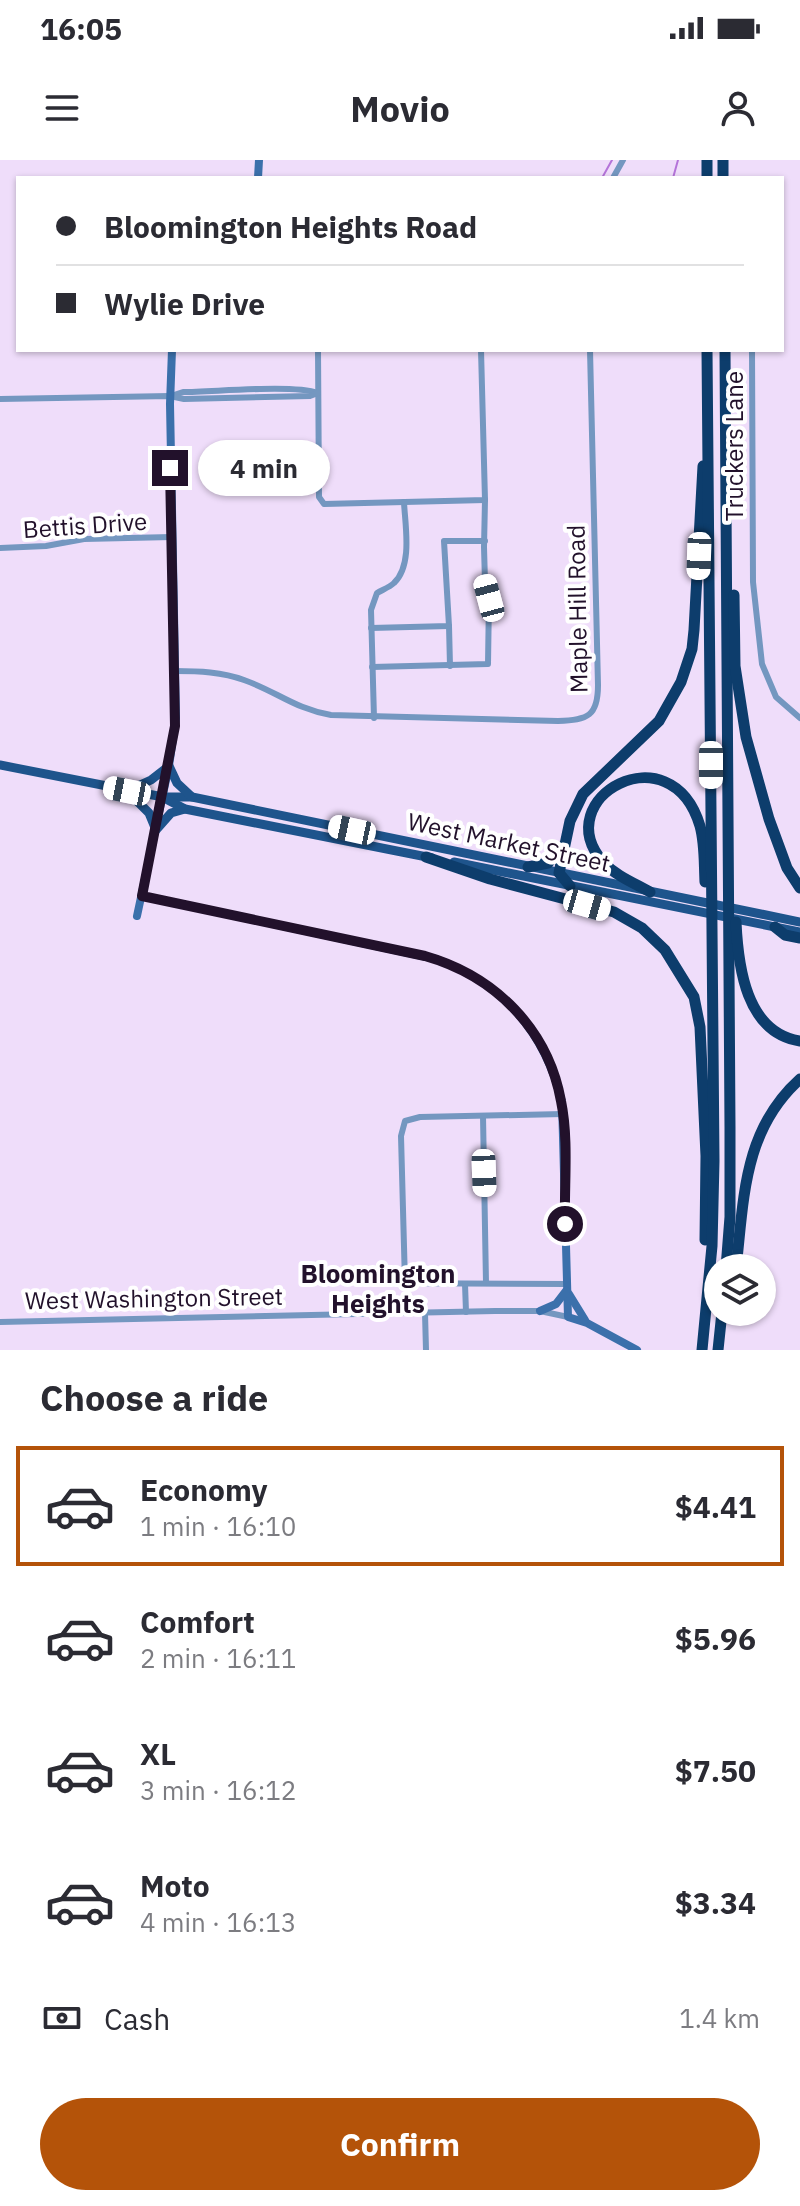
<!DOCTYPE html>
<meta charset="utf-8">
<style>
body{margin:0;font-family:"IBM Plex Sans",sans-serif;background:#f2f2f3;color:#2b2b33;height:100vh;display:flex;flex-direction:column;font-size:30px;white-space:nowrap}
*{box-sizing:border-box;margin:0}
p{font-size:26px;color:#7c7c81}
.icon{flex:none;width:44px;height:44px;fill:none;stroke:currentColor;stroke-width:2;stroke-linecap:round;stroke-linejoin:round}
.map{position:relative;height:1190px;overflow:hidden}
.side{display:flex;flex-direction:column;background:#fff;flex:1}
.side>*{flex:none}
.hud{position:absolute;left:16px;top:16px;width:768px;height:176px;border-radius:0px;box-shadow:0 2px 6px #0004;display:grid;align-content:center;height:176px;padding:0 40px;background:#fff}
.controls{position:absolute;left:704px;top:1094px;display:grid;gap:16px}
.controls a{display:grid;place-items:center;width:72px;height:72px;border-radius:50%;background:#fff;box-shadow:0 2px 6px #0004;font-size:40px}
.end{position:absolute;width:36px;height:36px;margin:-18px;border:10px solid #22112b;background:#fff;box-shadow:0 0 0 4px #fff}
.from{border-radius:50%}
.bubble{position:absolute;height:56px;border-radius:28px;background:#fff;box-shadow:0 2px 6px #0004;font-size:26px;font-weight:800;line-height:56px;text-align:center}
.car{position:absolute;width:24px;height:48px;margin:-24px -12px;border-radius:10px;box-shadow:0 0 6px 2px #0007;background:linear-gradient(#fff 24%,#345 0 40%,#fff 0 76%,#345 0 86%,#fff 0)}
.hud b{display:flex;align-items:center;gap:28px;height:76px;font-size:30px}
.hud b+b{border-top:2px solid #e1e1e2}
.hud i{width:20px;height:20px;background:#2b2b33}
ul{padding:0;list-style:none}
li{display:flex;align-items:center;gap:24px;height:120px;margin:0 16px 12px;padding:0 24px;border:4px solid transparent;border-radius:0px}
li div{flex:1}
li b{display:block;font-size:30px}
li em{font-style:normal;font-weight:800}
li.current{border-color:#b45309}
li>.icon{width:72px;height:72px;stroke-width:1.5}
h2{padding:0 40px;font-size:36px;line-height:96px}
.pay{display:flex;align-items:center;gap:20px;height:88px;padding:0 40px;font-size:30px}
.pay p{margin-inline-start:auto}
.button{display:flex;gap:16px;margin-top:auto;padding:16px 40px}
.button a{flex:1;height:92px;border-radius:48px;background:#b45309;color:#fff;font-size:32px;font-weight:800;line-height:92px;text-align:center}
.status{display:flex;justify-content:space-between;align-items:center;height:56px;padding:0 40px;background:#fff;direction:ltr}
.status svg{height:22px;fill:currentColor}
header{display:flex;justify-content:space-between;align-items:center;height:104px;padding:0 40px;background:#fff;font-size:36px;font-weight:800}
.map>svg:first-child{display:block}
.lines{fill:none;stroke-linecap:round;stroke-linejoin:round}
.stream{stroke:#b473d9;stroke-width:2}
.minor{stroke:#7497c0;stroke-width:6}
.secondary{stroke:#3b70ab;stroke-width:8}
.primary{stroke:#1e548c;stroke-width:9}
.motorway{stroke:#0d3d6c;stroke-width:11}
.route{stroke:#22112b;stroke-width:10}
.labels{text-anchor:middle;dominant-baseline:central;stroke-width:8;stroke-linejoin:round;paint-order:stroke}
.street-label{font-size:24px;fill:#22112b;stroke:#fff}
.neighbourhood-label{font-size:26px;font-weight:bold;fill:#22112b;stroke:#fff}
</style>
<div class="status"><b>16:05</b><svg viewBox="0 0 49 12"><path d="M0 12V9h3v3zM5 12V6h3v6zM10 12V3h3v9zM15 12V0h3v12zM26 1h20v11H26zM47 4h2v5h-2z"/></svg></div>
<header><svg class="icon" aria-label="menu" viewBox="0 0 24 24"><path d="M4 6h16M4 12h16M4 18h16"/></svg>Movio<svg class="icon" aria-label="person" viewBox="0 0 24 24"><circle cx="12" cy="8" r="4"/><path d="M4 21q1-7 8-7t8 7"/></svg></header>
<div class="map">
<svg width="800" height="1190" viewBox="0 0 800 1190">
<rect width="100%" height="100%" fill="#efddfa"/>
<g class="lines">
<!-- stream -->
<g class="stream">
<path d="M 602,18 L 612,0"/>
<path d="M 673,18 L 678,0"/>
</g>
<!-- minor -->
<g class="minor">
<path d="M 613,18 L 623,0"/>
<path d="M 318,190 L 319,337 L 324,344 L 485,340 L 481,190"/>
<path d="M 752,190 L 753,422 L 762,504 L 776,537 L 800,558"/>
<path d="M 171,236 L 183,232 C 214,232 293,224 318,233"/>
<path d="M 0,239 L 170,236 L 184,239 L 310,236 L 318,233"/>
<path d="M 0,388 L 46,386 L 84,379 L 172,377"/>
<path d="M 449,466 L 450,506"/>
<path d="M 371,468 L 449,466 L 444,381 L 485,381"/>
<path d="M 372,507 L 488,504 L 489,438 L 485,422 L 484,387 L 485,340"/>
<path d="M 175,511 C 199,511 222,512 244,520 C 276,531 295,549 331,555 L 558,561 C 588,560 598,556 598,525 L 590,190"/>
<path d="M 374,558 L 371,450 L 377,433 C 382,430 390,427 394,423 C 413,405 405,365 404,342"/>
<path d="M 483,956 L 486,1123"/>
<path d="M 373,1123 L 567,1124"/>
<path d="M 405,1123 L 401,976 L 405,961 L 420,957 L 563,954"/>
<path d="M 465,1124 L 466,1152"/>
<path d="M 425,1153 L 426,1190"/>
<path d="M 0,1162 L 495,1151 L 540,1151 L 568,1157"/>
</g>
<!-- secondary -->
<g class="secondary">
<path d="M 258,18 L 259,0"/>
<path d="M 142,736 L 436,799 C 503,823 545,873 562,942 L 568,1157 L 587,1163 L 637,1190"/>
<path d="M 137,756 L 169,606 L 176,558 L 170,244 L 172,190"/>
<path d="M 569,1134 L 585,1160"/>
<path d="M 540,1151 L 556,1144 L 566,1131"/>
</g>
<!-- primary -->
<g class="primary">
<path d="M 0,605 L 163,637 L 192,637 L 800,762"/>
<path d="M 127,631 L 151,620 L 169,606 L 177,623 L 192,637"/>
<path d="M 127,631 L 149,653 L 156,670 L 171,653 L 185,649"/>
<path d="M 166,639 L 185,649 L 432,698"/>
<path d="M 454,702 L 800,772"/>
</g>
<!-- motorway -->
<g class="motorway">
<path d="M 707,0 L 707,18"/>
<path d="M 723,0 L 723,18"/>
<path d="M 725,190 L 730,967 L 730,1057 L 726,1108"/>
<path d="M 734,435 L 735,506 L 746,577 L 769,659 L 787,708 L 800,728"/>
<path d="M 426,697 L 490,719 L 614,752 L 642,768 L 665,790 L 694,837 L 700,867 L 706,996 L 705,1080"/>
<path d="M 528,707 L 548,703 L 563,686"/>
<path d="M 570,726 L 559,713 L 570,661 L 583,634 L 659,561 L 681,522 L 692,489 L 694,470 L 703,306"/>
<path d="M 650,732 C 634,723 616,716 603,702 C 547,638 671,569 700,666 C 705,684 704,703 705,722"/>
<path d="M 736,762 C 738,806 746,873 800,881"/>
<path d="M 775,767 L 785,775 L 800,778"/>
<path d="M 736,1108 C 744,1039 743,970 800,919"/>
<path d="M 702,1190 L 712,1086 L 714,1001 L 707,190"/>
<path d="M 718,1190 L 722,1152"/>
</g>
</g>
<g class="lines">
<!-- route -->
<path class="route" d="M 170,308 L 175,566 L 142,736 L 425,796 C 495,816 548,869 561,941 C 569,980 564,1024 565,1064"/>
</g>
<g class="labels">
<!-- street labels -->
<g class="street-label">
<text transform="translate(734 286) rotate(-90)">Truckers Lane</text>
<text transform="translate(85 365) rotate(-4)">Bettis Drive</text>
<text transform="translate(577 449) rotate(-91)">Maple Hill Road</text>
<text transform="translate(509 682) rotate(12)">West Market Street</text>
<text transform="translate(154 1138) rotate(-1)">West Washington Street</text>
</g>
<!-- neighbourhood labels -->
<g class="neighbourhood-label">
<text x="378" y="1113">Bloomington<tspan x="378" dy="30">Heights</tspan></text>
</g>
</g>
</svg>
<div class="controls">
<a><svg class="icon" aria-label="layers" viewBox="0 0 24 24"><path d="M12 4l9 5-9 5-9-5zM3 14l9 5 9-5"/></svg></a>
</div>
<i class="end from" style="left:565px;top:1064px"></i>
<i class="end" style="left:170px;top:308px"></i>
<div class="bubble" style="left:198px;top:280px;width:132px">4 min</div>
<i class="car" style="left:699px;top:396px;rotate:182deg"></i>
<i class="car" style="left:489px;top:438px;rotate:345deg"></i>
<i class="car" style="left:711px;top:605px;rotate:180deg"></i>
<i class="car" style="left:127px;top:631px;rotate:281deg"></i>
<i class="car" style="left:352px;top:670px;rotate:282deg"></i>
<i class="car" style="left:587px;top:745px;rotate:106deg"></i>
<i class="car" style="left:484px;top:1013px;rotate:178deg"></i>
<div class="hud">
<b><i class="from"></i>Bloomington Heights Road</b>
<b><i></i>Wylie Drive</b>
</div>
</div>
<section class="side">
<h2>Choose a ride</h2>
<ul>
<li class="current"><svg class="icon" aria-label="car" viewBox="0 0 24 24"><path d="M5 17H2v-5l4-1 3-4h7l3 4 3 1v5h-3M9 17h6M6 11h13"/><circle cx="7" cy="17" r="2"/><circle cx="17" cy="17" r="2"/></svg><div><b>Economy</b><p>1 min · 16:10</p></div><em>$4.41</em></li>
<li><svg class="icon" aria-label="car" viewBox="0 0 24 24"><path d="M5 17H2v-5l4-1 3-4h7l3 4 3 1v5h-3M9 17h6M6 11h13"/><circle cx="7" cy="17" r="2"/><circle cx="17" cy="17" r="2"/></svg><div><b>Comfort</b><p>2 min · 16:11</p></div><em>$5.96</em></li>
<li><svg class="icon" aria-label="car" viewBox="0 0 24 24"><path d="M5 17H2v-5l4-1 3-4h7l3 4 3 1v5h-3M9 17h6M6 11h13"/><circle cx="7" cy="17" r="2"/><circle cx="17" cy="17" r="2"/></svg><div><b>XL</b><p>3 min · 16:12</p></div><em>$7.50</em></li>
<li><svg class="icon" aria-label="car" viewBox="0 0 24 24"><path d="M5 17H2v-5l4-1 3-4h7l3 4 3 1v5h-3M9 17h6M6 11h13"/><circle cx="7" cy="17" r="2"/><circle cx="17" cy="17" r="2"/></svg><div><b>Moto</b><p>4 min · 16:13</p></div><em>$3.34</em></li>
</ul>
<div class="pay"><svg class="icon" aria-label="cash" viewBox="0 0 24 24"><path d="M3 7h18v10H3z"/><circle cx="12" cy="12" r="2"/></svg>Cash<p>1.4 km</p></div>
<div class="button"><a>Confirm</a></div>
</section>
